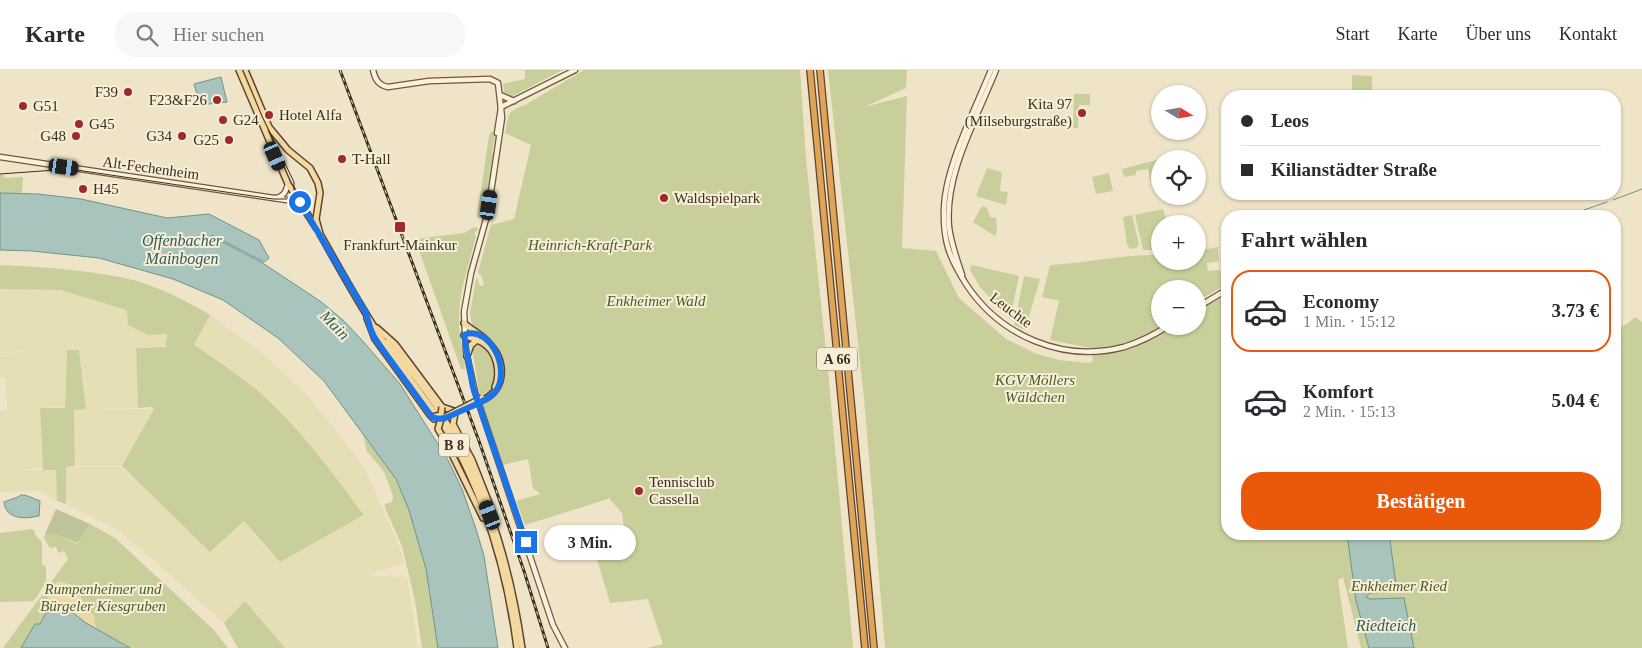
<!DOCTYPE html>
<html lang="de">
<meta charset="utf-8">
<style>
body{margin:0;font-family:"Times New Roman",serif;background:#f7f7f7;color:#2b2b33;height:100vh;display:flex;flex-direction:column;font-size:19px;white-space:nowrap}
*{box-sizing:border-box;margin:0}
p{font-size:16px;color:#7c7c81}
.icon{flex:none;width:28px;height:28px;fill:none;stroke:currentColor;stroke-width:2;stroke-linecap:round;stroke-linejoin:round}
.map{position:relative;flex:1;overflow:hidden}
.sheet{position:absolute;left:1221px;top:140px;width:400px;height:330px;display:flex;flex-direction:column;background:#fff;border-radius:20px;box-shadow:0 1px 4px #0004}
.sheet>*{flex:none}
.banner{position:absolute;left:1221px;top:20px;width:400px;height:110px;border-radius:20px;box-shadow:0 1px 4px #0004;display:grid;align-content:center;height:110px;padding:0 20px;background:#fff}
.needle{width:32px;rotate:101deg}
.tools{position:absolute;left:1151px;top:15px;display:grid;gap:10px}
.tools a{display:grid;place-items:center;width:55px;height:55px;border-radius:50%;background:#fff;box-shadow:0 1px 4px #0004;font-size:25px}
.end{position:absolute;width:22px;height:22px;margin:-11px;border:6px solid #1a73e8;background:#fff;box-shadow:0 0 0 2px #fff}
.from{border-radius:50%}
.bubble{position:absolute;height:35px;border-radius:18px;background:#fff;box-shadow:0 1px 4px #0004;font-size:16px;font-weight:700;line-height:35px;text-align:center}
.car{position:absolute;width:15px;height:30px;margin:-15px -8px;border-radius:6px;box-shadow:0 0 4px 1px #0007;background:linear-gradient(#222 24%,#8ab4d8 0 40%,#222 0 76%,#8ab4d8 0 86%,#222 0)}
.banner b{display:flex;align-items:center;gap:18px;height:48px;font-size:19px}
.banner b+b{border-top:1px solid #e1e1e2}
.banner i{width:12px;height:12px;background:#2b2b33}
ul{padding:0;list-style:none}
li{display:flex;align-items:center;gap:15px;height:82px;margin:0 10px 8px;padding:0 10px;border:2px solid transparent;border-radius:20px}
li div{flex:1}
li b{display:block;font-size:19px}
li em{font-style:normal;font-weight:700}
li.active{border-color:#ea580c}
li>.icon{width:45px;height:45px;stroke-width:1.5}
h2{padding:0 20px;font-size:22px;line-height:60px}
.button{display:flex;gap:10px;margin-top:auto;padding:10px 20px}
.button a{flex:1;height:58px;border-radius:20px;background:#ea580c;color:#fff;font-size:20px;font-weight:700;line-height:58px;text-align:center}
header{display:flex;align-items:center;gap:30px;box-sizing:border-box;height:70px;padding:0 25px;background:#fff;border-bottom:1px solid #e1e1e2}
header strong{font-size:24px}
nav{display:flex;gap:28px;margin-inline-start:auto;font-size:18px}
.search{width:350px;height:45px;background:#f7f7f7;display:flex;align-items:center;gap:12px;box-sizing:border-box;padding:0 18px;border-radius:20px;color:#7c7c81;font-size:19px}
.map>svg:first-child{display:block}
.farmland{fill:#e6deb5}
.green{fill:#c9cf9b;fill-rule:evenodd}
.sand{fill:#ecd9a5}
.cemetery{fill:#bfc49a}
.water{fill:#a9c4bc;stroke:#6f938a}
.lines{fill:none;stroke-linecap:round;stroke-linejoin:round}
.stream{stroke:#6f938a;stroke-width:1}
.secondary-casing{stroke:#6f573f;stroke-width:7}
.primary-casing{stroke:#5b4430;stroke-width:8}
.highway-casing{stroke:#5b4430;stroke-width:8}
.secondary{stroke:#faf1dc;stroke-width:4.5}
.primary{stroke:#f3d9a0;stroke-width:5}
.highway{stroke:#e0a458;stroke-width:5.5}
.tram{stroke:#3d2e20;stroke-width:1}
.rail-casing{stroke:#3d2e20;stroke-width:3}
.rail{stroke:#f7eed8;stroke-width:1;stroke-dasharray:4;stroke-linecap:butt}
.primary-bridge-casing{stroke:#5b4430;stroke-width:8;stroke-linecap:butt}
.primary-bridge{stroke:#f3d9a0;stroke-width:5}
.route{stroke:#1a73e8;stroke-width:6}
.poi-dot{fill:#9e2a2b;stroke:#f7eed8;stroke-width:2}
.labels{text-anchor:middle;dominant-baseline:central;stroke-width:4;stroke-linejoin:round;paint-order:stroke}
.shield{fill:#f7eed8;stroke:#756857;stroke-width:1}
.shield-label{font-size:14px;font-weight:bold;fill:#3d2e20}
.poi-label{font-size:15px;fill:#3d2e20;stroke:#f7eed8;text-anchor:start}
.street-label{font-size:15px;fill:#3d2e20;stroke:#f7eed8}
.park-label{font-size:15px;font-style:italic;fill:#4d5a26;stroke:#f7eed8}
.water-label{font-size:16px;font-style:italic;fill:#2f5d5a;stroke:#f7eed8}
</style>
<header>
<strong>Karte</strong>
<div class="search"><svg class="icon" aria-label="search" viewBox="0 0 24 24"><circle cx="10" cy="10" r="6"/><path d="M15 15l6 6"/></svg>Hier suchen</div>
<nav><a>Start</a><a>Karte</a><a>Über uns</a><a>Kontakt</a></nav>
</header>
<div class="map">
<svg width="1642" height="578" viewBox="0 0 1642 578">
<rect width="100%" height="100%" fill="#f0e4c8"/>
<!-- farmland -->
<g class="farmland">
<path d="M 41,218 L 60,220 L 128,240 L 167,264 L 167,277 L 136,278 L 138,338 L 86,339 L 79,280 L 67,280 L 65,338 L 61,337 L 40,338 L 43,398 L 8,400 L 56,400 L 57,431 L 39,421 L 0,422 L 0,340 L 16,339 L 7,339 L 5,308 L 0,308 L 0,283 L 36,281 L 0,282 L 0,219 Z"/>
<path d="M 210,245 L 267,286 L 308,326 L 345,371 L 367,403 L 399,476 L 404,494 L 366,505 L 407,507 L 418,578 L 285,578 L 245,531 L 224,553 L 120,461 L 66,434 L 66,397 L 121,397 L 142,415 L 210,482 L 244,450 L 260,472 L 280,492 L 365,445 L 311,377 L 292,356 L 259,323 L 193,275 Z"/>
<path d="M 74,339 L 154,339 L 122,396 L 75,396 Z"/>
</g>
<!-- green -->
<g class="green">
<path d="M 525,0 L 563,0 L 511,27 L 504,23 L 503,14 L 525,9 Z"/>
<path d="M 584,0 L 800,0 L 806,89 L 829,311 L 853,578 L 648,578 L 663,574 L 648,529 L 610,533 L 597,489 L 627,482 L 622,443 L 608,427 L 608,429 L 525,455 L 516,431 L 540,424 L 533,418 L 528,389 L 503,395 L 483,335 C 523,312 501,276 472,256 L 470,243 L 476,209 L 477,208 L 480,216 L 484,215 L 482,207 L 478,202 L 491,155 L 514,149 L 531,75 L 505,63 C 509,44 506,42 525,35 Z"/>
<path d="M 828,0 L 907,0 L 906,18 L 864,37 L 907,26 L 902,178 L 936,181 L 959,228 L 1006,269 L 1037,284 L 1059,290 L 1089,293 L 1093,291 L 1091,278 L 1050,270 L 1059,231 L 1042,227 L 1050,195 C 1087,193 1123,184 1160,185 L 1160,191 L 1198,191 L 1198,181 L 1218,177 L 1219,191 L 1207,193 L 1208,201 L 1220,200 L 1222,217 L 1201,229 L 1203,237 L 1227,225 L 1228,464 L 1615,464 L 1615,259 L 1627,254 L 1635,247 L 1642,252 L 1642,578 L 1361,578 L 1343,507 L 1338,510 L 1348,578 L 885,578 L 864,328 ZM 1160,219 L 1198,219 L 1198,256 L 1160,256 Z"/>
<path d="M 1352,5 L 1372,6 L 1372,26 L 1352,26 Z"/>
<path d="M 1074,24 L 1090,24 L 1090,35 L 1079,35 L 1078,58 L 1073,58 Z"/>
<path d="M 491,62 L 496,62 L 492,81 L 493,85 L 484,146 L 479,148 L 477,147 L 489,65 Z"/>
<path d="M 1160,89 L 1160,108 L 1151,112 L 1148,99 L 1136,101 L 1136,105 L 1124,107 L 1122,99 Z"/>
<path d="M 987,98 L 1002,102 L 1000,121 L 1008,122 L 1006,135 L 976,126 Z"/>
<path d="M 1109,103 L 1113,121 L 1096,124 L 1092,107 Z"/>
<path d="M 0,105 L 3,105 L 4,108 L 23,107 L 22,123 L 0,123 Z"/>
<path d="M 982,136 L 987,138 L 990,147 L 996,148 L 997,162 L 995,166 L 973,152 Z"/>
<path d="M 1163,139 L 1167,154 L 1160,154 L 1160,180 L 1143,180 L 1135,145 Z"/>
<path d="M 1132,145 L 1139,174 L 1137,177 L 1133,179 L 1129,178 L 1127,175 L 1123,147 Z"/>
<path d="M 474,157 L 479,158 L 474,164 L 476,166 C 469,195 458,223 459,253 C 460,268 463,284 465,299 L 461,299 L 415,169 L 464,163 Z"/>
<path d="M 0,195 C 43,197 95,200 137,211 C 163,219 187,231 210,245 L 194,275 C 216,290 239,305 259,322 C 299,357 332,402 364,445 L 280,492 L 244,451 L 210,482 L 122,396 L 154,339 L 151,337 L 138,338 L 136,278 L 166,277 L 167,264 L 148,265 L 128,255 L 127,240 L 60,220 L 0,219 Z"/>
<path d="M 972,195 L 1019,206 L 1010,249 L 980,217 L 970,200 Z"/>
<path d="M 1024,206 L 1040,209 L 1025,260 L 1014,255 Z"/>
<path d="M 478,272 L 490,280 L 496,299 L 494,314 L 490,320 L 480,326 L 472,279 L 474,275 Z"/>
<path d="M 67,280 L 79,280 L 86,339 L 74,340 L 75,396 L 66,397 L 66,434 L 57,431 L 56,400 L 43,400 L 40,338 L 65,338 Z"/>
<path d="M 364,367 C 375,381 388,395 396,410 C 423,461 431,522 438,578 L 422,578 L 415,531 L 402,476 L 385,438 L 385,434 L 392,432 L 393,426 L 384,402 L 366,380 Z"/>
<path d="M 90,454 L 115,468 L 213,559 L 228,578 L 3,578 L 68,489 L 64,481 L 58,483 L 56,477 L 50,478 L 44,468 L 45,464 L 55,464 L 78,474 Z"/>
<path d="M 32,459 L 35,461 L 35,465 L 42,472 L 42,494 L 46,497 L 46,512 L 34,531 L 0,532 L 0,463 Z"/>
<path d="M 245,531 L 285,578 L 238,578 L 224,553 Z"/>
</g>
<!-- sand -->
<path class="sand" d="M 58,511 L 76,516 C 83,527 81,539 94,545 L 96,559 L 86,553 L 72,542 L 60,537 L 52,539 L 45,534 L 53,517 Z"/>
<!-- cemetery -->
<path class="cemetery" d="M 56,439 L 90,454 L 78,473 L 55,464 L 45,464 Z"/>
<!-- water -->
<g class="water">
<path d="M 221,7 L 227,32 L 200,35 L 194,14 Z"/>
<path d="M 0,123 L 38,124 L 81,129 L 167,148 L 209,144 L 259,170 L 269,188 L 264,192 L 212,165 L 211,166 L 261,192 L 320,231 L 343,250 L 361,269 L 400,314 L 448,390 L 462,419 L 476,459 L 484,486 L 498,578 L 438,578 L 426,499 L 409,440 L 396,409 L 324,311 L 278,268 L 223,230 L 173,209 L 99,188 L 32,181 L 0,180 Z"/>
<path d="M 21,425 C 28,425 34,429 40,431 L 39,446 C 25,449 6,450 4,432 L 18,427 Z"/>
<path d="M 1347,464 L 1389,464 L 1397,521 L 1370,523 L 1366,527 L 1370,529 L 1404,528 L 1414,578 L 1369,578 L 1356,531 Z"/>
<path d="M 57,537 L 62,537 L 68,539 L 86,553 L 130,578 L 21,578 L 35,554 L 40,554 L 46,543 Z"/>
</g>
<g class="lines">
<!-- stream -->
<g class="stream">
<path d="M 1613,130 L 1642,119"/>
<path d="M 1567,146 L 1607,132"/>
</g>
<defs>
<g id="secondary">
<path d="M 373,0 C 375,9 378,15 388,17 L 429,11 L 490,9 L 498,13 L 502,48 L 488,142 L 471,203 L 464,242 L 466,281 L 475,322 L 553,555 L 565,578"/>
<path d="M 991,0 C 975,40 945,97 944,139 C 943,171 949,187 966,214 C 1000,266 1063,293 1124,277 C 1140,272 1154,265 1168,256"/>
<path d="M 500,25 L 514,31"/>
<path d="M 501,37 L 575,0"/>
<path d="M 497,63 L 501,38"/>
<path d="M 0,87 L 300,132"/>
<path d="M 275,128 C 284,127 286,121 288,114"/>
<path d="M 962,205 C 957,189 951,174 949,157 C 944,104 977,48 996,0"/>
<path d="M 1198,237 L 1228,219"/>
</g>
<g id="primary">
<path d="M 239,0 L 288,114 L 317,159"/>
<path d="M 245,0 L 269,57 L 288,80 L 310,98 L 318,113 L 320,123 L 316,149 L 320,164 C 341,201 362,240 386,275 C 409,309 435,339 455,375 C 488,437 508,508 517,578"/>
<path d="M 367,248 L 375,269 L 430,345 L 434,349"/>
<path d="M 464,253 C 471,260 481,264 488,272 C 506,290 507,318 483,330"/>
<path d="M 377,258 L 395,274 L 442,337 L 454,341"/>
<path d="M 464,265 C 470,268 477,269 483,273 C 497,281 501,303 495,317"/>
<path d="M 387,272 C 405,294 423,315 438,339 C 485,410 510,494 522,578"/>
<path d="M 467,286 L 471,275 L 477,270"/>
<path d="M 455,343 L 453,354 L 472,390 L 495,448"/>
<path d="M 446,372 L 483,448"/>
</g>
<g id="highway">
<path d="M 810,0 L 865,578"/>
<path d="M 820,0 L 874,578"/>
</g>
</defs>
<!-- secondary casing -->
<use href="#secondary" class="secondary-casing"/>
<!-- primary casing -->
<use href="#primary" class="primary-casing"/>
<!-- highway casing -->
<use href="#highway" class="highway-casing"/>
<!-- secondary -->
<use href="#secondary" class="secondary"/>
<!-- primary -->
<use href="#primary" class="primary"/>
<!-- highway -->
<use href="#highway" class="highway"/>
<!-- tram -->
<path class="tram" d="M 0,104 L 70,99 L 273,129 L 287,129 L 294,121 L 294,112 L 262,46 L 243,0"/>
<defs>
<path id="rail" d="M 340,0 L 479,371 L 524,501 L 548,578"/>
</defs>
<!-- rail casing -->
<use href="#rail" class="rail-casing"/>
<!-- rail -->
<use href="#rail" class="rail"/>
<defs>
<g id="primary-bridge">
<path d="M 432,347 L 441,345 L 442,337"/>
<path d="M 446,372 L 438,359 L 441,349 L 482,328"/>
</g>
</defs>
<!-- primary-bridge casing -->
<use href="#primary-bridge" class="primary-bridge-casing"/>
<!-- primary-bridge -->
<use href="#primary-bridge" class="primary-bridge"/>
</g>
<g class="lines">
<!-- route -->
<path class="route" d="M 300,132 L 366,243 L 371,260 L 375,269 L 432,347 C 442,352 451,345 461,341 C 472,336 487,331 495,322 C 512,301 490,254 464,265 L 473,317 L 481,341 L 526,472"/>
</g>
<!-- markers -->
<g class="poi-dot">
<circle cx="128" cy="22" r="5"/>
<circle cx="217" cy="30" r="5"/>
<circle cx="23" cy="36" r="5"/>
<circle cx="1082" cy="43" r="5"/>
<circle cx="269" cy="45" r="5"/>
<circle cx="223" cy="50" r="5"/>
<circle cx="79" cy="54" r="5"/>
<circle cx="76" cy="66" r="5"/>
<circle cx="182" cy="66" r="5"/>
<circle cx="229" cy="70" r="5"/>
<circle cx="342" cy="89" r="5"/>
<circle cx="83" cy="119" r="5"/>
<circle cx="664" cy="128" r="5"/>
<rect x="394" y="151" width="12" height="12" rx="2.5"/>
<circle cx="639" cy="421" r="5"/>
</g>
<g class="labels">
<!-- shield labels -->
<g class="shield">
<rect x="817" y="277.5" width="40" height="23" rx="4"/>
<rect x="439" y="363.5" width="30" height="23" rx="4"/>
</g>
<g class="shield-label">
<text x="837" y="289">A 66</text>
<text x="454" y="375">B 8</text>
</g>
<!-- poi labels -->
<g class="poi-label">
<text x="118" y="22" text-anchor="end">F39</text>
<text x="207" y="30" text-anchor="end">F23&amp;F26</text>
<text x="1072" y="34" text-anchor="end">Kita 97<tspan x="1072" dy="17">(Milseburgstraße)</tspan></text>
<text x="33" y="36">G51</text>
<text x="279" y="45">Hotel Alfa</text>
<text x="233" y="50">G24</text>
<text x="89" y="54">G45</text>
<text x="66" y="66" text-anchor="end">G48</text>
<text x="172" y="66" text-anchor="end">G34</text>
<text x="219" y="70" text-anchor="end">G25</text>
<text x="352" y="89">T-Hall</text>
<text x="93" y="119">H45</text>
<text x="674" y="128">Waldspielpark</text>
<text x="400" y="175" text-anchor="middle">Frankfurt-Mainkur</text>
<text x="649" y="412">Tennisclub<tspan x="649" dy="17">Cassella</tspan></text>
</g>
<!-- street labels -->
<g class="street-label">
<text transform="translate(151 98) rotate(8)">Alt-Fechenheim</text>
<text transform="translate(1011 240) rotate(37)">Leuchte</text>
</g>
<!-- park labels -->
<g class="park-label">
<text x="590" y="175">Heinrich-Kraft-Park</text>
<text x="656" y="231">Enkheimer Wald</text>
<text x="1035" y="310">KGV Möllers<tspan x="1035" dy="17">Wäldchen</tspan></text>
<text x="1399" y="516">Enkheimer Ried</text>
<text x="103" y="519">Rumpenheimer und<tspan x="103" dy="17">Bürgeler Kiesgruben</tspan></text>
</g>
<!-- water labels -->
<g class="water-label">
<text x="182" y="170">Offenbacher<tspan x="182" dy="18">Mainbogen</tspan></text>
<text transform="translate(335 255) rotate(46)">Main</text>
<text x="1386" y="555">Riedteich</text>
</g>
</g>
</svg>
<div class="tools">
<a><svg class="needle" viewBox="-14 -14 28 28"><path d="M0-13l5 13h-10z" fill="#e53935"/><path d="M0 13l5-13h-10z" fill="#7c7c81"/></svg></a>
<a><svg class="icon" aria-label="locate" viewBox="0 0 24 24"><circle cx="12" cy="12" r="6"/><path d="M12 2v4M12 18v4M2 12h4M18 12h4"/></svg></a>
<a>+</a>
<a>−</a>
</div>
<i class="end from" style="left:300px;top:132px"></i>
<i class="end" style="left:526px;top:472px"></i>
<div class="bubble" style="left:544px;top:455px;width:92px">3 Min.</div>
<i class="car" style="left:275px;top:86px;rotate:156deg"></i>
<i class="car" style="left:64px;top:97px;rotate:98deg"></i>
<i class="car" style="left:489px;top:135px;rotate:8deg"></i>
<i class="car" style="left:490px;top:445px;rotate:339deg"></i>
<div class="banner">
<b><i class="from"></i>Leos</b>
<b><i></i>Kilianstädter Straße</b>
</div>
<section class="sheet">
<h2>Fahrt wählen</h2>
<ul>
<li class="active"><svg class="icon" aria-label="car" viewBox="0 0 24 24"><path d="M5 17H2v-5l4-1 3-4h7l3 4 3 1v5h-3M9 17h6M6 11h13"/><circle cx="7" cy="17" r="2"/><circle cx="17" cy="17" r="2"/></svg><div><b>Economy</b><p>1 Min. · 15:12</p></div><em>3.73 €</em></li>
<li><svg class="icon" aria-label="car" viewBox="0 0 24 24"><path d="M5 17H2v-5l4-1 3-4h7l3 4 3 1v5h-3M9 17h6M6 11h13"/><circle cx="7" cy="17" r="2"/><circle cx="17" cy="17" r="2"/></svg><div><b>Komfort</b><p>2 Min. · 15:13</p></div><em>5.04 €</em></li>
</ul>
<div class="button"><a>Bestätigen</a></div>
</section>
</div>
